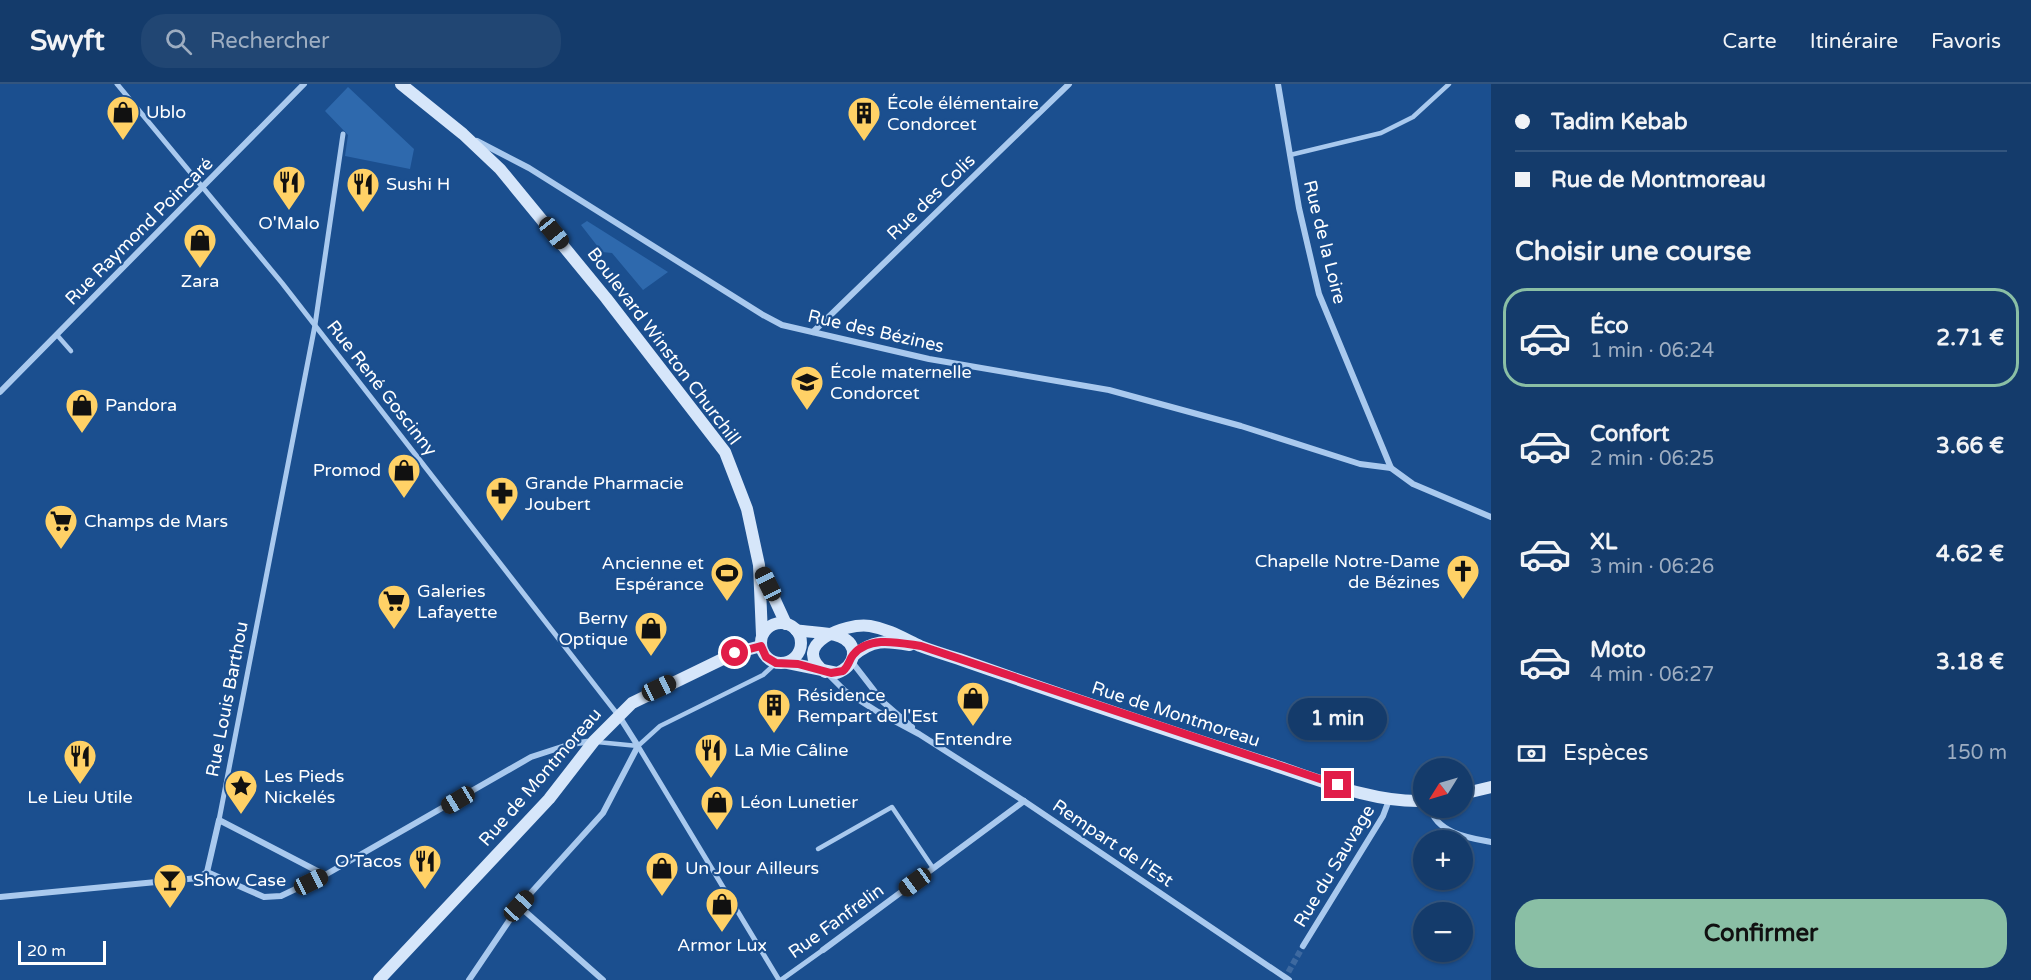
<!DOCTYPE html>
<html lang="fr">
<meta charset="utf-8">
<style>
body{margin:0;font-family:"Varela Round",sans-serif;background:#214673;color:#f1f3f6;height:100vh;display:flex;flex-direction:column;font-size:22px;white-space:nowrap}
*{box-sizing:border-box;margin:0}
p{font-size:20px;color:#9dadc1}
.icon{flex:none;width:33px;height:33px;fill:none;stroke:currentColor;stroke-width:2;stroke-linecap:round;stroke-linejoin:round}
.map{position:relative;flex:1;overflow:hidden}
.details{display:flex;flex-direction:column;background:#143b6b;width:540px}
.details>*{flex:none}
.guide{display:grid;align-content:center;height:132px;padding:0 24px;background:#143b6b}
.needle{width:39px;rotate:233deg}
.fabs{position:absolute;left:1413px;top:674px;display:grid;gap:12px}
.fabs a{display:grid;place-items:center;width:60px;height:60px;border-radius:50%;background:#143b6b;box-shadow:0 2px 4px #0004,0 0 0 2px #33557e;font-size:30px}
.scale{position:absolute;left:18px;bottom:15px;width:88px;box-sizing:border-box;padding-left:6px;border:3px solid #fff;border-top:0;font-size:16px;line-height:21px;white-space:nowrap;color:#fff;-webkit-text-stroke:4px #1b4f8f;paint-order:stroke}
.end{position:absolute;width:27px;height:27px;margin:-14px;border:8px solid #e11d48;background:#fff;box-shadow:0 0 0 3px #fff}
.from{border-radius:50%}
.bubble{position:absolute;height:42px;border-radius:21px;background:#143b6b;box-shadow:0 2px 4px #0004,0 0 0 2px #33557e;font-size:20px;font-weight:800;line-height:42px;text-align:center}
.car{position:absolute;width:18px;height:36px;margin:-18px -9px;border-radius:8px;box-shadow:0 0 4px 2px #0007;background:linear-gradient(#222 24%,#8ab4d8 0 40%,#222 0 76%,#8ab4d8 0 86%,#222 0)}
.guide b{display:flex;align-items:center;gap:21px;height:57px;font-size:22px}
.guide b+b{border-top:2px solid #33557e}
.guide i{width:15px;height:15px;background:#f1f3f6}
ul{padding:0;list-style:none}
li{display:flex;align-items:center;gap:18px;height:99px;margin:0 12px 9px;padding:0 12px;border:3px solid transparent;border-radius:24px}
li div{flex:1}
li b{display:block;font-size:22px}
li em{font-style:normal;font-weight:800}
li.current{border-color:#8abfa5}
li>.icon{width:54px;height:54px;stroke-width:1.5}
h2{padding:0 24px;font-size:27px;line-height:72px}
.pay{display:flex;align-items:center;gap:15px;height:66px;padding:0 24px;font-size:22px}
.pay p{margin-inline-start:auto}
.action{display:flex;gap:12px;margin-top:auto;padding:12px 24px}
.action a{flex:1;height:69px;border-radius:24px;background:#8abfa5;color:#111;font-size:24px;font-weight:800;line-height:69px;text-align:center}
header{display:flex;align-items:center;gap:36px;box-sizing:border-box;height:84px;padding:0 30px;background:#143b6b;border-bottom:2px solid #33557e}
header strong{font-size:28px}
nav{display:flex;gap:33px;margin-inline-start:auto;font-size:21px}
.search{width:420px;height:54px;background:#214673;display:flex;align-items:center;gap:15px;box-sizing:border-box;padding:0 21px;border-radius:24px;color:#9dadc1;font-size:22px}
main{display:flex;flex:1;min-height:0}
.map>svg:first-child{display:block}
.green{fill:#2e69ad}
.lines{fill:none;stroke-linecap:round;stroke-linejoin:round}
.minor-tunnel{stroke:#3d69a0;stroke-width:6;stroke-dasharray:6 3;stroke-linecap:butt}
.service{stroke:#a9c9ee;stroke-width:4.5}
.pedestrian{stroke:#a9c9ee;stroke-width:5}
.minor{stroke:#a9c9ee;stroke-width:6}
.secondary{stroke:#d6e6fa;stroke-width:12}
.route{stroke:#e11d48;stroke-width:8}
.labels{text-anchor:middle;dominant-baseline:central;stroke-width:4.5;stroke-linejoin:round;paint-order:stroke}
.poi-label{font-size:18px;fill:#fff;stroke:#1b4f8f;text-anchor:start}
.street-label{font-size:18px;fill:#fff;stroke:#1b4f8f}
</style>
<header>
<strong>Swyft</strong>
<div class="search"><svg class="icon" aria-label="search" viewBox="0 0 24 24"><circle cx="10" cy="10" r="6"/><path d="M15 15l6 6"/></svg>Rechercher</div>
<nav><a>Carte</a><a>Itinéraire</a><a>Favoris</a></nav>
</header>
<main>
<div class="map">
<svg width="1491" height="896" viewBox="0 0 1491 896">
<rect width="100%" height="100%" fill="#1b4f8f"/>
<!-- green -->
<g class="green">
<path d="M 348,3 L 414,65 L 410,85 L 345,72 L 348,51 L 325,27 Z"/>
<path d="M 587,137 L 668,188 L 643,206 L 612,169 L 602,168 L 581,141 Z"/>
</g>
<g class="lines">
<!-- minor-tunnel -->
<path class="minor-tunnel" d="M 1284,896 L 1303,862"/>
<!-- service -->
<g class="service">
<path d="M 1290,71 L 1381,49 L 1413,33 L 1449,0"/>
<path d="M 57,251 L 71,267"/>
<path d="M 597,658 L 638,662 L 660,642 L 763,591 L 776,579"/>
<path d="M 818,765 L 892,723 L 933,784"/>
</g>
<!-- pedestrian -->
<g class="pedestrian">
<path d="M 117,0 L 282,199 L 618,631"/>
<path d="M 638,662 L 779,896"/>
<path d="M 219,736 L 315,241 L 343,50"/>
<path d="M 781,896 L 823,866"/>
</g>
<!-- minor -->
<g class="minor">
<path d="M 1278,0 L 1299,124 L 1319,210 L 1391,384 L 1413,400 L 1491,433"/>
<path d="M 477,57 L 529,84 L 763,231 L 782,241 L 929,275 L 1109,306 L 1241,342 L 1360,380 L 1391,384"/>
<path d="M 813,248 L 1069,0"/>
<path d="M 0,308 L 304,0"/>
<path d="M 852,578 L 883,618 L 912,643"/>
<path d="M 828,590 L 845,607 L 878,628 L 919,650 L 1024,717 L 1289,896"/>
<path d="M 1430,723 C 1436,749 1469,754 1491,758"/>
<path d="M 207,788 L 264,813 L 281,812 L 325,791 L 531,673 L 571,660 L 593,657"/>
<path d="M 0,813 L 198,794 L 207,788 L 219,736 L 325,791"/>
<path d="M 519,822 L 603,896"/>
<path d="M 1303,862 L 1383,732 L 1389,716"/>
<path d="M 823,866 L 1024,717"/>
<path d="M 469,896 L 519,822 L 603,729 L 638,662 L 619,632"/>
</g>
<!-- secondary -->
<g class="secondary">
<path d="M 401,0 L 463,50 L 500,85 L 606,214 L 725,368 L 747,425 L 759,481 L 762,551"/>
<path d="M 762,488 L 786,540"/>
<circle cx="781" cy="559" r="20"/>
<path d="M 853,572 C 873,555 885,557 910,561"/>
<path d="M 788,579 L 837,589 C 845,586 852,580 853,571 C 855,545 813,550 796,546"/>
<path d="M 825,588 C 788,561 846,538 870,542 C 888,545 903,554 920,562 C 933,567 946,571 959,575 C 1059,610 1160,644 1261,677 C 1313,693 1369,719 1424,717"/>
<path d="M 1462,710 L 1491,703"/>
<path d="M 379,896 L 549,715 L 594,657 L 632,619 L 735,569 L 761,562"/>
</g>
</g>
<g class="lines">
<!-- route -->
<path class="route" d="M 735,569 L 761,562 L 766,573 L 776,579 L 798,580 L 831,589 L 843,587 C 849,582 849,576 853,571 C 869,551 900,559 921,562 L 1338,701"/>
</g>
<!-- icons -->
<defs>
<symbol id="shop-pin" viewBox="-11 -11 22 30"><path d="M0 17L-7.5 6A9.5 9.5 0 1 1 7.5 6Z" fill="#ffd166" stroke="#1b4f8f"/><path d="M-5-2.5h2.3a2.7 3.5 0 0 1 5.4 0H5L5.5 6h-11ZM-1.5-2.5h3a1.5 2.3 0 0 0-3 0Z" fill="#111"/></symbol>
<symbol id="building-pin" viewBox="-11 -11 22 30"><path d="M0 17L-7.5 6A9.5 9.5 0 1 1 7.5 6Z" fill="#ffd166" stroke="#1b4f8f"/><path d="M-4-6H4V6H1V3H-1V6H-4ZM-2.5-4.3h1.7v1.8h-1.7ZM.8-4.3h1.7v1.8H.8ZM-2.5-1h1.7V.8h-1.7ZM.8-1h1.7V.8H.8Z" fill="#111"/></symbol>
<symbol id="restaurant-pin" viewBox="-11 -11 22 30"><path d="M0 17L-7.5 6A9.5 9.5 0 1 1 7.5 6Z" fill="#ffd166" stroke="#1b4f8f"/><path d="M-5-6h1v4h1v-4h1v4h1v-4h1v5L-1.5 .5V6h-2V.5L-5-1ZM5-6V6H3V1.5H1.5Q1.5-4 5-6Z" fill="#111"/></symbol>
<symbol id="school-pin" viewBox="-11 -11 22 30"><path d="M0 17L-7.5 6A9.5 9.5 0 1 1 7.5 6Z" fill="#ffd166" stroke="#1b4f8f"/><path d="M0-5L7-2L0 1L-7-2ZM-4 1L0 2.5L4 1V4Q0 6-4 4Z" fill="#111"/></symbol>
<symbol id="pharmacy-pin" viewBox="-11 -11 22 30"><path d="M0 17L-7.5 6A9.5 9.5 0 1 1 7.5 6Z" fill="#ffd166" stroke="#1b4f8f"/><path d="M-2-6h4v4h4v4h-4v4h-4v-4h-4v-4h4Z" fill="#111"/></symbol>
<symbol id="supermarket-pin" viewBox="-11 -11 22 30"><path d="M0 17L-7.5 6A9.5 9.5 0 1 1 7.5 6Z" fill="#ffd166" stroke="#1b4f8f"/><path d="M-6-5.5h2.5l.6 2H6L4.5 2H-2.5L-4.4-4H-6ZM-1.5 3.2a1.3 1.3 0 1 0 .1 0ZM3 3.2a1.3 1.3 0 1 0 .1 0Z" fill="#111"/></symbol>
<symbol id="church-pin" viewBox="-11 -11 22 30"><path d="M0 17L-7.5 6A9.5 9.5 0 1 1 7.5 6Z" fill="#ffd166" stroke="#1b4f8f"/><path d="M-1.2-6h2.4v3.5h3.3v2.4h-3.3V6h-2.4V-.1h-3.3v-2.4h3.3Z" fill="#111"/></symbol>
<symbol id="stadium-pin" viewBox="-11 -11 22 30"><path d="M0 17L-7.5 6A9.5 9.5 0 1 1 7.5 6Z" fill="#ffd166" stroke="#1b4f8f"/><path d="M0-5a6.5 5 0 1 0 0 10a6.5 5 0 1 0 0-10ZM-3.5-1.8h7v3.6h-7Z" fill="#111"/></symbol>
<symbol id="sight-pin" viewBox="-11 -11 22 30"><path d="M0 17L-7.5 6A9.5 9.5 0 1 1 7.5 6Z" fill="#ffd166" stroke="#1b4f8f"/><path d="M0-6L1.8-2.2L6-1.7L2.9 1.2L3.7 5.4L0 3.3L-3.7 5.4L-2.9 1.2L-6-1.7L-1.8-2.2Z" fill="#111"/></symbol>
<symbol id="bar-pin" viewBox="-11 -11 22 30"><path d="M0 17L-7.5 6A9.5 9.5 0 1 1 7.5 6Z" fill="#ffd166" stroke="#1b4f8f"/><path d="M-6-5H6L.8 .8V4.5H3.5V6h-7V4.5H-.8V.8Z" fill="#111"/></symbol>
</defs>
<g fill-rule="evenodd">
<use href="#shop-pin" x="104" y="9" width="38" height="52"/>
<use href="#building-pin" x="845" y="10" width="38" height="52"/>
<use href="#restaurant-pin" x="270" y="79" width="38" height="52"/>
<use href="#restaurant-pin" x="344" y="81" width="38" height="52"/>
<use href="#shop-pin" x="181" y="137" width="38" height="52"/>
<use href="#school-pin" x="788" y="279" width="38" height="52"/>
<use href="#shop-pin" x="63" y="302" width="38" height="52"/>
<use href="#shop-pin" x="385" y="367" width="38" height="52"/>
<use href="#pharmacy-pin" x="483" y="390" width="38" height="52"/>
<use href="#supermarket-pin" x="42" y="418" width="38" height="52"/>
<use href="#church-pin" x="1444" y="468" width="38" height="52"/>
<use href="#stadium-pin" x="708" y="470" width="38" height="52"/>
<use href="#supermarket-pin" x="375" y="498" width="38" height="52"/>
<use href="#shop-pin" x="632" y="525" width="38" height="52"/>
<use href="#shop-pin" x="954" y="595" width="38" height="52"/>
<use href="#building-pin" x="755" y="602" width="38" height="52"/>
<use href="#restaurant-pin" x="692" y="647" width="38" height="52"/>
<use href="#restaurant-pin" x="61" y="653" width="38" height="52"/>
<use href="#sight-pin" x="222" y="683" width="38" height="52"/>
<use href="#shop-pin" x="698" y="699" width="38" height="52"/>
<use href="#restaurant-pin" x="406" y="758" width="38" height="52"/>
<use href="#shop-pin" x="643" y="765" width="38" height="52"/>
<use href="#bar-pin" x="151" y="777" width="38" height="52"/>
<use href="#shop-pin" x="703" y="801" width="38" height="52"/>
</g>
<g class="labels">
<!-- poi labels -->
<g class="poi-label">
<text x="887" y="19">École élémentaire<tspan x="887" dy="21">Condorcet</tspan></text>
<text x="146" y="28">Ublo</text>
<text x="386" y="100">Sushi H</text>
<text x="289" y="139" text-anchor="middle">O'Malo</text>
<text x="200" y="197" text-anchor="middle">Zara</text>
<text x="830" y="288">École maternelle<tspan x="830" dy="21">Condorcet</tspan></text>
<text x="105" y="321">Pandora</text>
<text x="381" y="386" text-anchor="end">Promod</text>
<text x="525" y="399">Grande Pharmacie<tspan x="525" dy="21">Joubert</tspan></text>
<text x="84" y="437">Champs de Mars</text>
<text x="1440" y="477" text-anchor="end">Chapelle Notre-Dame<tspan x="1440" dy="21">de Bézines</tspan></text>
<text x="704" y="479" text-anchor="end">Ancienne et<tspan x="704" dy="21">Espérance</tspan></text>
<text x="417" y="507">Galeries<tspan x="417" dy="21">Lafayette</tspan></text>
<text x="628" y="534" text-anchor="end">Berny<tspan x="628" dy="21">Optique</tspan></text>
<text x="797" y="611">Résidence<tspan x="797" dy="21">Rempart de l'Est</tspan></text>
<text x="973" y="655" text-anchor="middle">Entendre</text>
<text x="734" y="666">La Mie Câline</text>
<text x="264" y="692">Les Pieds<tspan x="264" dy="21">Nickelés</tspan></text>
<text x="80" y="713" text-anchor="middle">Le Lieu Utile</text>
<text x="740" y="718">Léon Lunetier</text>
<text x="402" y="777" text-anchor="end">O'Tacos</text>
<text x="685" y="784">Un Jour Ailleurs</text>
<text x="193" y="796">Show Case</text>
<text x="722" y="861" text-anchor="middle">Armor Lux</text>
</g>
<!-- street labels -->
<g class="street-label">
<text transform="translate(931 113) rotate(-44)">Rue des Colis</text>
<text transform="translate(139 147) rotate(-45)">Rue Raymond Poincaré</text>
<text transform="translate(1325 158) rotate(76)">Rue de la Loire</text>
<text transform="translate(876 247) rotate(13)">Rue des Bézines</text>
<text transform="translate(664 262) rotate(53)">Boulevard Winston Churchill</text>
<text transform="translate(382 304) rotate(52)">Rue René Goscinny</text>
<text transform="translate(227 615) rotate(-79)">Rue Louis Barthou</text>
<text transform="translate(1176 630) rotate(18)">Rue de Montmoreau</text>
<text transform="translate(540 693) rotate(-49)">Rue de Montmoreau</text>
<text transform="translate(1113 759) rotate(34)">Rempart de l'Est</text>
<text transform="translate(1334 782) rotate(-59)">Rue du Sauvage</text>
<text transform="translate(836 837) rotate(-36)">Rue Fanfrelin</text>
</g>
</g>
</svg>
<div class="fabs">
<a><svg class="needle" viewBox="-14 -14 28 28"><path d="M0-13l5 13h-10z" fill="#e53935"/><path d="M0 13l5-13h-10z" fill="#9dadc1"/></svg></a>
<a>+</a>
<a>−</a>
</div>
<div class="scale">20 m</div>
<i class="end from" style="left:735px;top:569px"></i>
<i class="end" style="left:1338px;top:701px"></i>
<div class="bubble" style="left:1288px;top:614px;width:99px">1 min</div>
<i class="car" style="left:554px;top:149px;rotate:141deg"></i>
<i class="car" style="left:768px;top:500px;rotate:334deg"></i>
<i class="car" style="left:659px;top:604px;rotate:65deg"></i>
<i class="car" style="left:458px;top:716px;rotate:239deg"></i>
<i class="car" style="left:311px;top:798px;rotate:64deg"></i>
<i class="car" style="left:915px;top:798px;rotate:234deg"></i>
<i class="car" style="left:519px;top:822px;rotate:43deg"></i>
</div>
<section class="details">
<div class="guide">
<b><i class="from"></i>Tadim Kebab</b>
<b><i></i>Rue de Montmoreau</b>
</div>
<h2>Choisir une course</h2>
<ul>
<li class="current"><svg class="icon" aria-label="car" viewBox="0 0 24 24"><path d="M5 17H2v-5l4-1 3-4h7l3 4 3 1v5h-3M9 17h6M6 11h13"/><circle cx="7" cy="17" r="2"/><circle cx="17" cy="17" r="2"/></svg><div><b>Éco</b><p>1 min · 06:24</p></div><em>2.71 €</em></li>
<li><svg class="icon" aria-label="car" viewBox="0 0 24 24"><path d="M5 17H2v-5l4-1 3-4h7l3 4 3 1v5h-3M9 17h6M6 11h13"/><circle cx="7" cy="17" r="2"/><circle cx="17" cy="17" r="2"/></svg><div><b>Confort</b><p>2 min · 06:25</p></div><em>3.66 €</em></li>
<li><svg class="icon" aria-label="car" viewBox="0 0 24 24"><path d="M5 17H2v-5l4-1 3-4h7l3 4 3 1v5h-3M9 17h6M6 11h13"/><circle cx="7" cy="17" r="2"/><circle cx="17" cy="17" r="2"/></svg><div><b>XL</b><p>3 min · 06:26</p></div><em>4.62 €</em></li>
<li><svg class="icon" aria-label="car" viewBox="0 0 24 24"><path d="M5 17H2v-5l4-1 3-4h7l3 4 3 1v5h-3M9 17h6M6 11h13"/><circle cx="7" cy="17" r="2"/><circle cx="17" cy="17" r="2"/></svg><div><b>Moto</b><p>4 min · 06:27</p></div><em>3.18 €</em></li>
</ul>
<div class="pay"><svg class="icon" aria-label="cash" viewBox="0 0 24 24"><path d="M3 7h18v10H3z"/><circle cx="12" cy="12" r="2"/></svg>Espèces<p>150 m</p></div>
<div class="action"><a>Confirmer</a></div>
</section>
</main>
